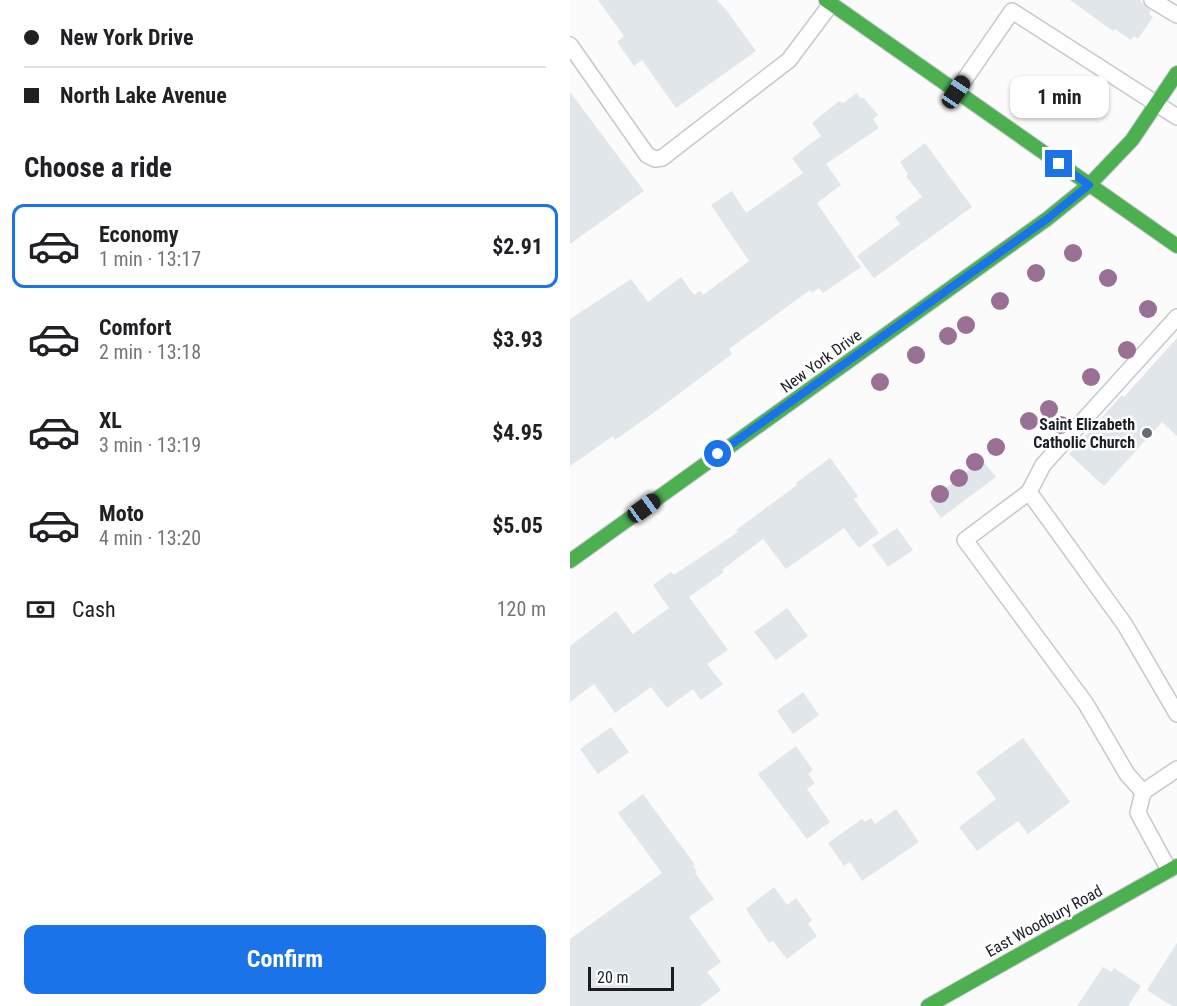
<!DOCTYPE html>
<meta charset="utf-8">
<style>
body{margin:0;font-family:"Roboto Condensed",sans-serif;background:#f2f2f2;color:#202124;height:100vh;display:flex;flex-direction:column;font-size:22px;white-space:nowrap}
*{box-sizing:border-box;margin:0}
p{font-size:20px;color:#757577}
.icon{flex:none;width:33px;height:33px;fill:none;stroke:currentColor;stroke-width:2;stroke-linecap:round;stroke-linejoin:round}
.map{position:relative;flex:1;overflow:hidden}
.drawer{display:flex;flex-direction:column;background:#fff;width:570px}
.drawer>*{flex:none}
.top-card{display:grid;align-content:center;height:132px;padding:0 24px;background:#fff}
.scale{position:absolute;left:18px;bottom:15px;width:86px;box-sizing:border-box;padding-left:6px;border:3px solid #191e27;border-top:0;font-size:16px;line-height:21px;white-space:nowrap;color:#191e27;-webkit-text-stroke:4px #fff;paint-order:stroke}
.end{position:absolute;width:27px;height:27px;margin:-14px;border:8px solid #1a73e8;background:#fff;box-shadow:0 0 0 3px #fff}
.from{border-radius:50%}
.bubble{position:absolute;height:42px;border-radius:12px;background:#fff;box-shadow:0 2px 4px #0004;font-size:20px;font-weight:700;line-height:42px;text-align:center}
.car{position:absolute;width:18px;height:36px;margin:-18px -9px;border-radius:8px;box-shadow:0 0 4px 2px #0007;background:linear-gradient(#222 24%,#8ab4d8 0 40%,#222 0 76%,#8ab4d8 0 86%,#222 0)}
.top-card b{display:flex;align-items:center;gap:21px;height:57px;font-size:22px}
.top-card b+b{border-top:2px solid #e0e0e0}
.top-card i{width:15px;height:15px;background:#202124}
ul{padding:0;list-style:none}
li{display:flex;align-items:center;gap:18px;height:84px;margin:0 12px 9px;padding:0 12px;border:3px solid transparent;border-radius:12px}
li div{flex:1}
li b{display:block;font-size:22px}
li em{font-style:normal;font-weight:700}
li.current{border-color:#1a73e8}
li>.icon{width:54px;height:54px;stroke-width:1.5}
h2{padding:0 24px;font-size:27px;line-height:72px}
.pay{display:flex;align-items:center;gap:15px;height:66px;padding:0 24px;font-size:22px}
.pay p{margin-inline-start:auto}
.primary-button{display:flex;gap:12px;margin-top:auto;padding:12px 24px}
.primary-button a{flex:1;height:69px;border-radius:12px;background:#1a73e8;color:#fff;font-size:24px;font-weight:700;line-height:69px;text-align:center}
main{display:flex;flex:1;min-height:0}
.map>svg:first-child{display:block}
.building{fill:#e0e6e9}
.lines{fill:none;stroke-linecap:round;stroke-linejoin:round}
.lane-casing{stroke:#c6c8cd;stroke-width:18}
.fast-casing{stroke:#c6c8cd;stroke-width:16}
.lane{stroke:#fefefe;stroke-width:15}
.fast{stroke:#4caf50;stroke-width:14}
.tree{fill:#9a7195}
.route{stroke:#1a73e8;stroke-width:8}
.poi-dot{fill:#686b71;stroke:#fff;stroke-width:2}
.labels{text-anchor:middle;dominant-baseline:central;stroke-width:5;stroke-linejoin:round;paint-order:stroke}
.street-label{font-size:16px;fill:#191e27;stroke:#fff}
.poi-label{font-size:16px;font-weight:bold;fill:#191e27;stroke:#fff;text-anchor:end}
</style>
<main>
<section class="drawer">
<div class="top-card">
<b><i class="from"></i>New York Drive</b>
<b><i></i>North Lake Avenue</b>
</div>
<h2>Choose a ride</h2>
<ul>
<li class="current"><svg class="icon" aria-label="car" viewBox="0 0 24 24"><path d="M5 17H2v-5l4-1 3-4h7l3 4 3 1v5h-3M9 17h6M6 11h13"/><circle cx="7" cy="17" r="2"/><circle cx="17" cy="17" r="2"/></svg><div><b>Economy</b><p>1 min · 13:17</p></div><em>$2.91</em></li>
<li><svg class="icon" aria-label="car" viewBox="0 0 24 24"><path d="M5 17H2v-5l4-1 3-4h7l3 4 3 1v5h-3M9 17h6M6 11h13"/><circle cx="7" cy="17" r="2"/><circle cx="17" cy="17" r="2"/></svg><div><b>Comfort</b><p>2 min · 13:18</p></div><em>$3.93</em></li>
<li><svg class="icon" aria-label="car" viewBox="0 0 24 24"><path d="M5 17H2v-5l4-1 3-4h7l3 4 3 1v5h-3M9 17h6M6 11h13"/><circle cx="7" cy="17" r="2"/><circle cx="17" cy="17" r="2"/></svg><div><b>XL</b><p>3 min · 13:19</p></div><em>$4.95</em></li>
<li><svg class="icon" aria-label="car" viewBox="0 0 24 24"><path d="M5 17H2v-5l4-1 3-4h7l3 4 3 1v5h-3M9 17h6M6 11h13"/><circle cx="7" cy="17" r="2"/><circle cx="17" cy="17" r="2"/></svg><div><b>Moto</b><p>4 min · 13:20</p></div><em>$5.05</em></li>
</ul>
<div class="pay"><svg class="icon" aria-label="cash" viewBox="0 0 24 24"><path d="M3 7h18v10H3z"/><circle cx="12" cy="12" r="2"/></svg>Cash<p>120 m</p></div>
<div class="primary-button"><a>Confirm</a></div>
</section>
<div class="map">
<svg width="607" height="1006" viewBox="0 0 607 1006">
<rect width="100%" height="100%" fill="#fbfbfb"/>
<!-- building -->
<g class="building">
<path d="M 28,0 L 147,0 L 156,10 L 186,51 L 106,108 L 72,60 L 64,66 L 47,42 L 54,36 Z"/>
<path d="M 500,0 L 570,0 L 581,11 L 579,14 L 583,17 L 568,39 L 564,36 L 561,40 L 545,29 L 543,31 Z"/>
<path d="M 0,92 L 74,191 L 0,244 Z"/>
<path d="M 287,93 L 290,98 L 294,98 L 308,115 L 303,119 L 309,128 L 256,164 L 271,185 L 247,203 L 291,267 L 253,293 L 249,288 L 242,293 L 240,290 L 159,349 L 162,354 L 86,411 L 45,440 L 43,436 L 0,466 L 0,319 L 61,279 L 78,302 L 111,277 L 124,295 L 130,291 L 133,295 L 179,261 L 141,205 L 162,191 L 176,213 L 233,173 L 222,158 L 251,136 L 242,123 L 269,101 L 273,103 Z"/>
<path d="M 355,143 L 402,207 L 304,278 L 287,256 L 330,224 L 325,217 L 352,197 L 336,176 L 338,174 L 330,162 Z"/>
<path d="M 607,338 L 607,436 L 592,422 L 534,486 L 499,454 L 552,395 L 554,397 Z"/>
<path d="M 260,458 L 288,496 L 284,499 L 309,533 L 289,548 L 274,528 L 216,569 L 193,539 L 152,570 L 154,572 L 119,597 L 158,650 L 137,664 L 153,684 L 131,700 L 123,689 L 97,708 L 81,687 L 45,713 L 24,684 L 0,702 L 0,646 L 46,611 L 63,634 L 99,608 L 83,585 L 101,572 L 104,575 L 168,532 L 166,530 L 227,485 L 226,483 Z"/>
<path d="M 412,460 L 426,477 L 371,518 L 359,501 Z"/>
<path d="M 327,528 L 343,550 L 318,567 L 302,545 Z"/>
<path d="M 217,608 L 238,636 L 206,660 L 184,632 Z"/>
<path d="M 233,692 L 249,715 L 223,734 L 207,711 Z"/>
<path d="M 41,727 L 59,752 L 28,774 L 10,749 Z"/>
<path d="M 453,738 L 500,802 L 458,834 L 448,821 L 407,851 L 389,827 L 426,799 L 406,772 Z"/>
<path d="M 226,746 L 243,770 L 238,774 L 245,783 L 237,789 L 260,822 L 237,839 L 188,774 Z"/>
<path d="M 73,794 L 125,865 L 123,866 L 127,872 L 125,873 L 144,899 L 119,917 L 151,962 L 137,972 L 151,990 L 130,1006 L 0,1006 L 0,939 L 92,873 L 48,813 Z"/>
<path d="M 326,809 L 349,842 L 292,881 L 280,862 L 274,866 L 258,843 L 292,819 L 295,822 L 301,818 L 305,824 Z"/>
<path d="M 204,887 L 217,905 L 226,898 L 242,920 L 238,924 L 247,936 L 217,959 L 203,941 L 199,943 L 176,909 Z"/>
<path d="M 607,943 L 607,1006 L 602,1006 L 577,990 Z"/>
<path d="M 533,967 L 542,972 L 544,968 L 571,986 L 558,1006 L 507,1006 Z"/>
</g>
<g class="lines">
<defs>
<g id="lane">
<path d="M 582,0 L 607,15"/>
<path d="M 0,45 L 77,155 L 85,159 L 92,158 L 219,60 L 261,4"/>
<path d="M 386,92 L 442,11 L 607,117"/>
<path d="M 459,492 L 473,465 L 607,317"/>
<path d="M 573,792 L 557,774 L 516,704 L 395,540 L 459,492 L 555,625 L 607,714"/>
<path d="M 599,870 L 568,813 L 573,792 L 607,769"/>
</g>
<g id="fast">
<path d="M 256,0 L 607,246"/>
<path d="M 0,561 L 477,219 L 519,185 L 562,140 L 607,73"/>
<path d="M 358,1006 L 607,866"/>
</g>
</defs>
<!-- lane casing -->
<use href="#lane" class="lane-casing"/>
<!-- fast casing -->
<use href="#fast" class="fast-casing"/>
<!-- lane -->
<use href="#lane" class="lane"/>
<!-- fast -->
<use href="#fast" class="fast"/>
</g>
<!-- trees -->
<g class="tree">
<circle cx="503" cy="253" r="9"/>
<circle cx="466" cy="273" r="9"/>
<circle cx="538" cy="278" r="9"/>
<circle cx="430" cy="301" r="9"/>
<circle cx="578" cy="309" r="9"/>
<circle cx="396" cy="325" r="9"/>
<circle cx="378" cy="336" r="9"/>
<circle cx="557" cy="350" r="9"/>
<circle cx="346" cy="355" r="9"/>
<circle cx="521" cy="377" r="9"/>
<circle cx="310" cy="382" r="9"/>
<circle cx="479" cy="409" r="9"/>
<circle cx="459" cy="421" r="9"/>
<circle cx="491" cy="425" r="9"/>
<circle cx="426" cy="447" r="9"/>
<circle cx="405" cy="462" r="9"/>
<circle cx="389" cy="478" r="9"/>
<circle cx="370" cy="494" r="9"/>
</g>
<g class="lines">
<!-- route -->
<path class="route" d="M 148,454 L 477,219 L 519,185 L 489,164"/>
</g>
<!-- markers -->
<circle class="poi-dot" cx="577" cy="433" r="6"/>
<g class="labels">
<!-- street labels -->
<g class="street-label">
<text transform="translate(251 361) rotate(-36)">New York Drive</text>
<text transform="translate(474 921) rotate(-29)">East Woodbury Road</text>
</g>
<!-- poi labels -->
<g class="poi-label">
<text x="565" y="424">Saint Elizabeth<tspan x="565" dy="18">Catholic Church</tspan></text>
</g>
</g>
</svg>
<div class="scale">20 m</div>
<i class="end from" style="left:148px;top:454px"></i>
<i class="end" style="left:489px;top:164px"></i>
<div class="bubble" style="left:440px;top:76px;width:99px">1 min</div>
<i class="car" style="left:386px;top:92px;rotate:34deg"></i>
<i class="car" style="left:74px;top:508px;rotate:54deg"></i>
</div>
</main>
